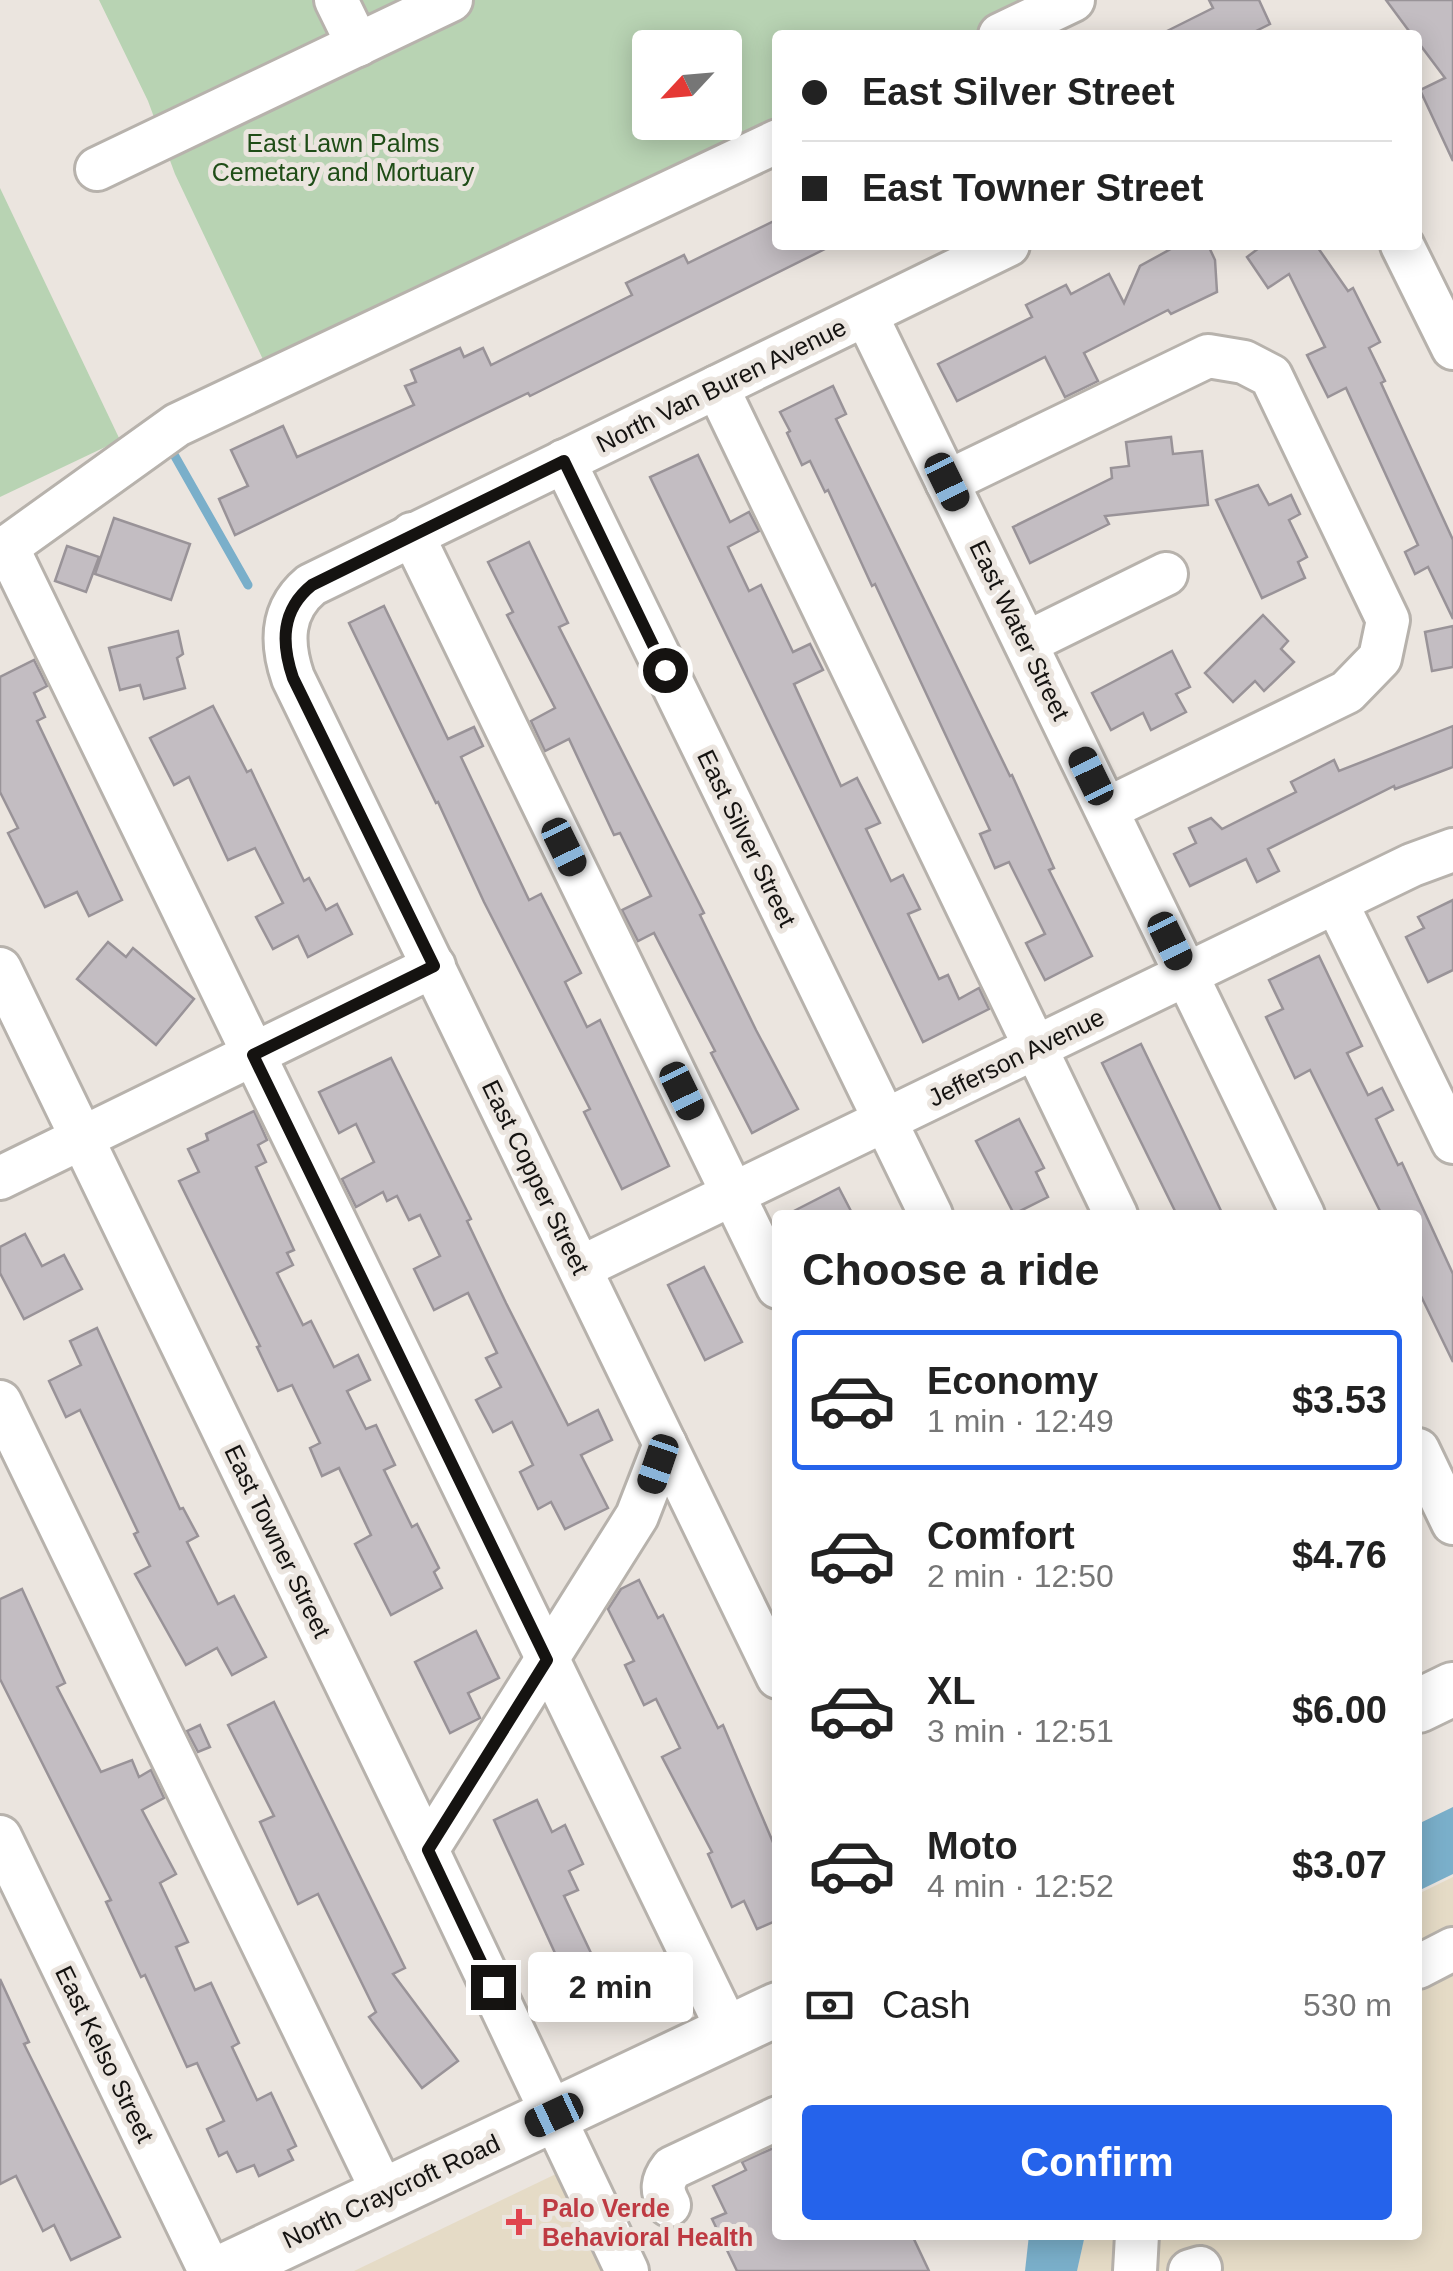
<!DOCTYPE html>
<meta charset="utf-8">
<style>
body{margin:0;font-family:Arial,sans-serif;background:#f6f6f6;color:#222;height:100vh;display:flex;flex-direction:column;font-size:38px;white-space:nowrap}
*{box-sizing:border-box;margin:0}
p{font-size:32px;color:#767676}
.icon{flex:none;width:55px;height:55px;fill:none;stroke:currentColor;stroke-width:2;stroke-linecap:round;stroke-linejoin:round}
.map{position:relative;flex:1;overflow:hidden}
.drawer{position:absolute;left:772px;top:1210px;width:650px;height:1030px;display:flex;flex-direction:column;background:#fff;border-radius:10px;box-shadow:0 5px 25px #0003}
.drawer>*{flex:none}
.hud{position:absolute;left:772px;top:30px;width:650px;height:220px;border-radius:10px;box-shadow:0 5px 25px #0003;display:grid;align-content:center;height:220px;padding:0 30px;background:#fff}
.needle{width:65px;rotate:244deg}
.buttons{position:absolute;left:632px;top:30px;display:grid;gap:20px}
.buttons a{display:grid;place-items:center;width:110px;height:110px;border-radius:10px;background:#fff;box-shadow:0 5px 25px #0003;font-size:50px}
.end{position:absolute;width:45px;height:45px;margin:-22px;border:12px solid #151311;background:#fff;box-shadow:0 0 0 5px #fff}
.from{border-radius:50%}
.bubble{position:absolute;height:70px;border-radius:10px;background:#fff;box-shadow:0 5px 25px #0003;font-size:32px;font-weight:600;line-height:70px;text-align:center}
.car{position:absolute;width:30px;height:60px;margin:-30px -15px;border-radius:12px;box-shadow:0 0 8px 2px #0007;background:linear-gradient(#222 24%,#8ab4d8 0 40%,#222 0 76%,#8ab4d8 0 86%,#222 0)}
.hud b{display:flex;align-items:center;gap:35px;height:95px;font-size:38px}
.hud b+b{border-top:2px solid #e0e0e0}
.hud i{width:25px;height:25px;background:#222}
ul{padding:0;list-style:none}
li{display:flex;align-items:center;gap:30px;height:140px;margin:0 20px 15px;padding:0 10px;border:5px solid transparent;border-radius:10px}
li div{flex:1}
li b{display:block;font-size:38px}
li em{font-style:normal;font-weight:600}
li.on{border-color:#2563eb}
li>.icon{width:90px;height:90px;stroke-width:1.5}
h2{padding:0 30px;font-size:45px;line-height:120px}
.pay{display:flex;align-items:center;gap:25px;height:110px;padding:0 30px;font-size:38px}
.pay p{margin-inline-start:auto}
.primary-button{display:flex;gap:20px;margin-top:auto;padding:20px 30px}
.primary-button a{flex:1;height:115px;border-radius:10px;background:#2563eb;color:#fff;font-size:40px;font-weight:600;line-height:115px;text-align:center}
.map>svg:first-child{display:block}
.medical{fill:#e5dbc6}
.green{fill:#b8d3b3;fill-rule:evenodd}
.water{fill:#7aafca}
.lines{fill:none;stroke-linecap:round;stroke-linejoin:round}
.stream{stroke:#7aafca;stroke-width:9}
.building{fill:#c3bdc2;stroke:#999398;stroke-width:2.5}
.minor-casing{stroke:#b7b2ac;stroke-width:48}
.major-casing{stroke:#b7b2ac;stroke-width:58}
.minor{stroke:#fff;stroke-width:42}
.major{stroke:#fff;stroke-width:52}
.route{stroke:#151311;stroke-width:12}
.health-dot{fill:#e0444e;stroke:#ebe5df;stroke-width:4}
.labels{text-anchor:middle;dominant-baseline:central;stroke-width:10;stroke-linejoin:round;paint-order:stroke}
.park-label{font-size:25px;fill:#1f4d17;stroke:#ebe5df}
.street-label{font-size:25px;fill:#151311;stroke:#ebe5df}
.health-label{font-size:25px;font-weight:bold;fill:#be3a42;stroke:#ebe5df;text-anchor:start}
</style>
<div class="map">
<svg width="1453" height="2271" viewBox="0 0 1453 2271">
<rect width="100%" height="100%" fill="#ebe5df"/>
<!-- medical -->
<g class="medical">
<path d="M 1453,1877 L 1453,2271 L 1077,2271 L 1085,2235 L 1418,2235 L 1418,1894 Z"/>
<path d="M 558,2173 L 606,2271 L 354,2271 Z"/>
</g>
<!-- green -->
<g class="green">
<path d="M 99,0 L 1050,0 L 976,35 L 778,35 L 777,129 L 268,370 L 175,174 L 148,101 ZM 650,48 L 725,48 L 725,122 L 650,122 Z"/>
<path d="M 0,188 L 120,440 L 0,497 Z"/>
</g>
<!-- water -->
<g class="water">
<path d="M 1453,1807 L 1453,1874 L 1418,1891 L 1418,1824 Z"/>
<path d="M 1029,2235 L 1085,2235 L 1077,2271 L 1025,2271 Z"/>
</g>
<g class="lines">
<!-- stream -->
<path class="stream" d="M 168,444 L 248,585"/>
</g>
<!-- building -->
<g class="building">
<path d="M 1209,0 L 1259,0 L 1270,24 L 1248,35 L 1159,35 L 1213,8 Z"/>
<path d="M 1386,0 L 1453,0 L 1453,161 L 1420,90 L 1445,78 L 1418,42 L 1418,35 L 1412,35 Z"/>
<path d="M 778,219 L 778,245 L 833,245 L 530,396 L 528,393 L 235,535 L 219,499 L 248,486 L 231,450 L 283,426 L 297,457 L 414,405 L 405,386 L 416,382 L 411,370 L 460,348 L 464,357 L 483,348 L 491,365 L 632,295 L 626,283 L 684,255 L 688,263 Z"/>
<path d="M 1178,245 L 1208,245 L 1215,260 L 1217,292 L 1171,314 L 1168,310 L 1084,353 L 1098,381 L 1065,397 L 1045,357 L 957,401 L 938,364 L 1032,317 L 1026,305 L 1066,285 L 1071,294 L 1109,274 L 1124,303 L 1140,266 Z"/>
<path d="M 1263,245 L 1316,245 L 1348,291 L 1353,288 L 1380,342 L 1369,348 L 1385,381 L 1381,383 L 1453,540 L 1453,619 L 1428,567 L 1415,574 L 1405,552 L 1418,545 L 1346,388 L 1328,397 L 1307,355 L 1325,347 L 1289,274 L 1268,288 L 1247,257 Z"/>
<path d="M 833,386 L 846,414 L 836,419 L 1010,776 L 1012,775 L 1054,868 L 1049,870 L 1092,956 L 1045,980 L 1026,943 L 1045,934 L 1009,862 L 995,868 L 980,834 L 990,830 L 875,584 L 872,586 L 828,490 L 825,492 L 810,461 L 802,465 L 787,433 L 790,431 L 780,412 Z"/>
<path d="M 1171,437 L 1173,454 L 1202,451 L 1208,505 L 1105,516 L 1109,524 L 1030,563 L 1013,527 L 1112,478 L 1111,468 L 1129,466 L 1126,442 Z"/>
<path d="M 698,455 L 730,522 L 749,512 L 759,531 L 728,547 L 749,591 L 761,585 L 793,652 L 810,644 L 823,670 L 794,684 L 841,786 L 857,778 L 880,823 L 866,829 L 891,881 L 903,875 L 920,909 L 908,914 L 939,979 L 948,975 L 959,999 L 979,988 L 989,1009 L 923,1042 L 650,477 Z"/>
<path d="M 1258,485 L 1269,505 L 1291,495 L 1300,514 L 1289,520 L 1307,557 L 1298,562 L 1305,578 L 1262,598 L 1216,500 Z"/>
<path d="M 114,518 L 190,544 L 171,600 L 95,574 Z"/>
<path d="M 529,542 L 568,623 L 559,627 L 704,913 L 700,915 L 756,1030 L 798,1109 L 752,1133 L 711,1053 L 715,1051 L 654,933 L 638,941 L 622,910 L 651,896 L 620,833 L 614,835 L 569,739 L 545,751 L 531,721 L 555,708 L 507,615 L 513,612 L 488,562 Z"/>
<path d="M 67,546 L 99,557 L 86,592 L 55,581 Z"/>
<path d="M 384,606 L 448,739 L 474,727 L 483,746 L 461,757 L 529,900 L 541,894 L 581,973 L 565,982 L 587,1027 L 600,1020 L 669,1166 L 622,1189 L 584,1112 L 590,1109 L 484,902 L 438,802 L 436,803 L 349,623 Z"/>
<path d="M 1263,615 L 1288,641 L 1281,649 L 1294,662 L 1264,691 L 1255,681 L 1233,702 L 1205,673 Z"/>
<path d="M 1453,626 L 1453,667 L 1432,671 L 1425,632 Z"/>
<path d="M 178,631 L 183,654 L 177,658 L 185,688 L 144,699 L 140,685 L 120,690 L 109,648 Z"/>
<path d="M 1172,651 L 1190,687 L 1176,694 L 1186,712 L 1151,730 L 1143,713 L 1111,730 L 1092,693 Z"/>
<path d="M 34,660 L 47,686 L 34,693 L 45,717 L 37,721 L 122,900 L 89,916 L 77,892 L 45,907 L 8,833 L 18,828 L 0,792 L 0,677 Z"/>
<path d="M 213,706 L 247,772 L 251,770 L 304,881 L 309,878 L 326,910 L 337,904 L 352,934 L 308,957 L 298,936 L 273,949 L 256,917 L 283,903 L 255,848 L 228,860 L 189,777 L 174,785 L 150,738 Z"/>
<path d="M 1453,726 L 1453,767 L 1395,789 L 1394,786 L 1268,849 L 1279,871 L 1257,882 L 1246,859 L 1190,886 L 1174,854 L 1196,843 L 1189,828 L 1211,818 L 1222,829 L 1296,792 L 1291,782 L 1334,760 L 1339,771 Z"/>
<path d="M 1453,900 L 1453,970 L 1428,982 L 1406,937 L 1424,928 L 1418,917 Z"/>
<path d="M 108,942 L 126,957 L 133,948 L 194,999 L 156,1045 L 77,979 Z"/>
<path d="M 1319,956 L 1362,1046 L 1347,1053 L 1368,1095 L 1382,1088 L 1393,1110 L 1376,1119 L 1398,1165 L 1402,1163 L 1453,1274 L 1453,1362 L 1418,1290 L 1418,1215 L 1382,1215 L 1310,1070 L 1295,1078 L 1266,1017 L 1283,1009 L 1269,980 Z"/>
<path d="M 1141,1044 L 1181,1127 L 1223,1215 L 1177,1215 L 1102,1063 Z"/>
<path d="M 391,1058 L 471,1219 L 467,1221 L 506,1303 L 568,1425 L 598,1410 L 612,1440 L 581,1455 L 608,1508 L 565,1529 L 551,1502 L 538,1509 L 520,1472 L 533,1465 L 512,1422 L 493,1432 L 476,1400 L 501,1387 L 486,1358 L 497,1353 L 468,1293 L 434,1310 L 414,1269 L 440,1256 L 420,1215 L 409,1220 L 397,1196 L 387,1201 L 383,1192 L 356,1207 L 342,1179 L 374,1162 L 356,1124 L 339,1133 L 319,1092 Z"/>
<path d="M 254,1111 L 267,1140 L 258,1145 L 266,1162 L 256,1167 L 294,1250 L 287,1253 L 293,1265 L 277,1273 L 303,1325 L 311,1321 L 334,1367 L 358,1355 L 370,1380 L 347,1391 L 366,1429 L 376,1425 L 395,1465 L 384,1470 L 412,1527 L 417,1524 L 439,1568 L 434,1572 L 442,1588 L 391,1615 L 355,1544 L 371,1535 L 339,1468 L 322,1476 L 310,1448 L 320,1443 L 292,1385 L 278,1391 L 257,1347 L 260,1346 L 179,1181 L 199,1172 L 188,1149 L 208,1140 L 206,1134 Z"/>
<path d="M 1019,1119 L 1044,1168 L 1036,1172 L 1048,1197 L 1014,1214 L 976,1141 Z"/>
<path d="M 839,1188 L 853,1215 L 786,1215 Z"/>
<path d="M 25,1234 L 42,1266 L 64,1255 L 82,1289 L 24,1319 L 0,1273 L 0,1247 Z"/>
<path d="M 704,1267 L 742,1342 L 705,1360 L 668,1285 Z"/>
<path d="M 97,1328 L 180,1509 L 183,1508 L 198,1536 L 187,1542 L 218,1604 L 234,1596 L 266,1657 L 232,1675 L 217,1648 L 186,1665 L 135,1574 L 150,1566 L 134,1534 L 138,1532 L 80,1410 L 66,1417 L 49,1381 L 81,1365 L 70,1341 Z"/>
<path d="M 639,1580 L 658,1618 L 663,1615 L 718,1728 L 723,1725 L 778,1854 L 778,1920 L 757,1929 L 744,1901 L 732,1907 L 708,1854 L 712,1852 L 662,1757 L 680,1748 L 656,1699 L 644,1705 L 625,1665 L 634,1661 L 608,1609 L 621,1589 Z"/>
<path d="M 22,1589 L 65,1683 L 57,1687 L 101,1772 L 132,1760 L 139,1777 L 151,1770 L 164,1798 L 142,1810 L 176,1874 L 160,1883 L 188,1942 L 176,1947 L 195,1990 L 211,1983 L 239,2043 L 232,2047 L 257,2100 L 271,2093 L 296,2146 L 288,2150 L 293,2160 L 259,2176 L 254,2165 L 237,2172 L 227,2152 L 219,2156 L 207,2129 L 224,2121 L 197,2063 L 187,2067 L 145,1975 L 141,1977 L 106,1902 L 111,1900 L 0,1679 L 0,1599 Z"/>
<path d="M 476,1631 L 499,1678 L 468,1693 L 480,1718 L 450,1733 L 415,1662 Z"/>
<path d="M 274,1702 L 405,1968 L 393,1974 L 458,2061 L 422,2088 L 369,2017 L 376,2012 L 318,1894 L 298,1904 L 260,1822 L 274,1816 L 228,1725 Z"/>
<path d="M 200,1725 L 210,1747 L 198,1752 L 187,1731 Z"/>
<path d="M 537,1800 L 552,1832 L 565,1825 L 583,1864 L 569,1871 L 578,1890 L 564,1896 L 607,1987 L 577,2001 L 494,1820 Z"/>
<path d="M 0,1979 L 29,2042 L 24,2044 L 120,2237 L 71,2260 L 54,2225 L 43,2231 L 16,2176 L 0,2184 Z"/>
<path d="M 778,2146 L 778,2235 L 912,2235 L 929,2271 L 737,2271 L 712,2219 L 726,2213 L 713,2186 L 746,2170 L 742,2162 Z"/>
</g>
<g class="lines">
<defs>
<g id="minor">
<path d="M 336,0 L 358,45"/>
<path d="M 1000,35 L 1073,0"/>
<path d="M 97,169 L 451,0"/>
<path d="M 1402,245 L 1453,348"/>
<path d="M 866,315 L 1303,1215"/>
<path d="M 717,387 L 1116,1215"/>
<path d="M 564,461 L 931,1215"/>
<path d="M 947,482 L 1208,356 L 1244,362 L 1271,376 L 1388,620 L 1380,658 L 1347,692 L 1107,809"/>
<path d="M 412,534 L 778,1287"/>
<path d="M 0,547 L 7,547 L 729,2032"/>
<path d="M 7,547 L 177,425 L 778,141"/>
<path d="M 1026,643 L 1166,574"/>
<path d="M 1336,902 L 1453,1142"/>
<path d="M 0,969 L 427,1850 L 627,2271"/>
<path d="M 0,1178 L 434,966"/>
<path d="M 580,1268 L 1412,865 L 1453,850"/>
<path d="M 0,1402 L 384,2194"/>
<path d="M 1418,1450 L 1453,1523"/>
<path d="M 778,1677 L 293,678 C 281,643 281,610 311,585 L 1008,245"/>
<path d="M 0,1837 L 210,2271"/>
<path d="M 427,1850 L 637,1516 L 665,1444"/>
<path d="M 1418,1967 L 1453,1949"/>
<path d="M 669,2205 C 661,2190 662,2181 672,2168 L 778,2118"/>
<path d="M 1135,2271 L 1137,2235"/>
<path d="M 1190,2271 L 1200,2268"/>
</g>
<g id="major">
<path d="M 1418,1706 L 1453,1689"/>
<path d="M 223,2271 L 778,2009"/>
</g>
</defs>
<!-- minor casing -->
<use href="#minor" class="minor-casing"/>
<!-- major casing -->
<use href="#major" class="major-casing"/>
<!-- minor -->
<use href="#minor" class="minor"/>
<!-- major -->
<use href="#major" class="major"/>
</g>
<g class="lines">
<!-- route -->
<path class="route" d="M 493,1987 L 428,1850 L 547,1660 L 253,1055 L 434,966 L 293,678 C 281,643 281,610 312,585 L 564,461 L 665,670"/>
</g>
<!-- markers -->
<path class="health-dot" d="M514 2207h10v10h10v10h-10v10h-10v-10h-10v-10h10z"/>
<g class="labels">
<!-- park labels -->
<g class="park-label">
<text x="343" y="143">East Lawn Palms<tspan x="343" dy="29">Cemetary and Mortuary</tspan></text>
</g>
<!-- street labels -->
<g class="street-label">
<text transform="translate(721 385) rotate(-26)">North Van Buren Avenue</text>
<text transform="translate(1020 630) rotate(64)">East Water Street</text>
<text transform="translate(747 838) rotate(64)">East Silver Street</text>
<text transform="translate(1016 1057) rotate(-26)">Jefferson Avenue</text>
<text transform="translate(536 1177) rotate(64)">East Copper Street</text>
<text transform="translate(278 1541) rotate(64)">East Towner Street</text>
<text transform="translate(105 2054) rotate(64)">East Kelso Street</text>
<text transform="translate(391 2191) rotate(-25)">North Craycroft Road</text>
</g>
<!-- health labels -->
<g class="health-label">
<text x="542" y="2208">Palo Verde<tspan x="542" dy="29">Behavioral Health</tspan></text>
</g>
</g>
</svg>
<div class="buttons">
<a><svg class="needle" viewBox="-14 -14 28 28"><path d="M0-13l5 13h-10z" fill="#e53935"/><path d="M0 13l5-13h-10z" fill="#767676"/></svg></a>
</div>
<i class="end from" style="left:665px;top:670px"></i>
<i class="end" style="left:493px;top:1987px"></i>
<div class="bubble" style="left:528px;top:1952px;width:165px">2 min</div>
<i class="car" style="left:947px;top:482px;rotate:154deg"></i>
<i class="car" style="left:1091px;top:776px;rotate:334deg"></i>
<i class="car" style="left:564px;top:847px;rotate:154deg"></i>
<i class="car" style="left:1170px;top:941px;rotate:154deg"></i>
<i class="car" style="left:682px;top:1091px;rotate:154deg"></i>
<i class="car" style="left:658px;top:1464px;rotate:199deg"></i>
<i class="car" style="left:554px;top:2115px;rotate:245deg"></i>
<div class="hud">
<b><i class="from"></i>East Silver Street</b>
<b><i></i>East Towner Street</b>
</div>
<section class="drawer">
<h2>Choose a ride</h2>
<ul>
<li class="on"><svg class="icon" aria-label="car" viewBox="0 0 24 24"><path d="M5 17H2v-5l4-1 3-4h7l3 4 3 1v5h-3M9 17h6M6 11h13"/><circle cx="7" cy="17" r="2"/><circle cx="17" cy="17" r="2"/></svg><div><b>Economy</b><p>1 min · 12:49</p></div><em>$3.53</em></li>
<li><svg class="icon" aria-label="car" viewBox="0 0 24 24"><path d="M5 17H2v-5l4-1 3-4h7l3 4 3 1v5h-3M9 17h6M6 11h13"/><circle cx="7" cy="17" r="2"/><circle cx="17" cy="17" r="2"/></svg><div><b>Comfort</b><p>2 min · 12:50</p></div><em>$4.76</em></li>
<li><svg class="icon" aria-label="car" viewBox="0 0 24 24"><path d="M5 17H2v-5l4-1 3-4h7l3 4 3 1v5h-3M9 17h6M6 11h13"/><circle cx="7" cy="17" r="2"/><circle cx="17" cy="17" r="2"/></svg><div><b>XL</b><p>3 min · 12:51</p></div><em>$6.00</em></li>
<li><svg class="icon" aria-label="car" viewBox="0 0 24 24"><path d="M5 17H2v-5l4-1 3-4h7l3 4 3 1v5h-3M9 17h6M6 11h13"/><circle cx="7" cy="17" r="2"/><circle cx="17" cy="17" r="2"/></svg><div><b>Moto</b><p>4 min · 12:52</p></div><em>$3.07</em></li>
</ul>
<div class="pay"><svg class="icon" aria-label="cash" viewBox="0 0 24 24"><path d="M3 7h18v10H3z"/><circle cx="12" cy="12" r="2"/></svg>Cash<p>530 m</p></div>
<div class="primary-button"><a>Confirm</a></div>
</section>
</div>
